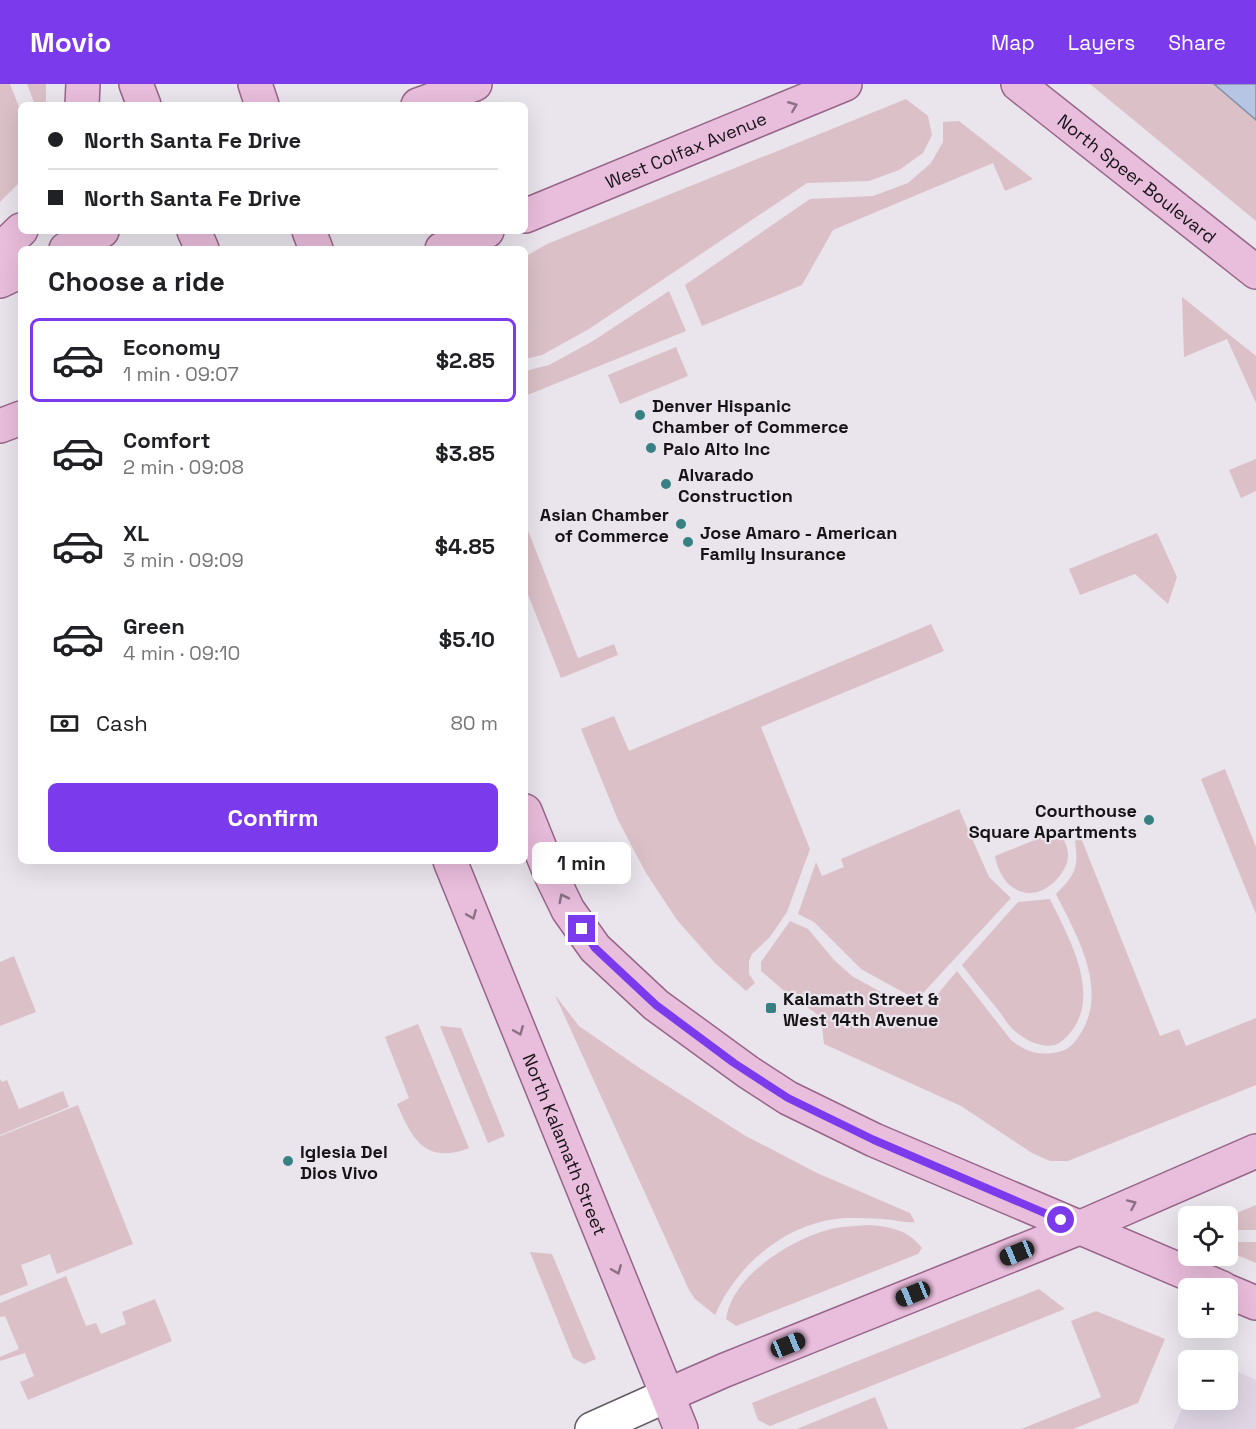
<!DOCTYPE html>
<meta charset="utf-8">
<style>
body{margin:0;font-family:"Space Grotesk",sans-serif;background:#f2f2f2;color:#202124;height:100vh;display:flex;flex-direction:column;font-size:22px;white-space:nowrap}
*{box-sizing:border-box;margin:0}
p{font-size:20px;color:#757577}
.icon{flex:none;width:33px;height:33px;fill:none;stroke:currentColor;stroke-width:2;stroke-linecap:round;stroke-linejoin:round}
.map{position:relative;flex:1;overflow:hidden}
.details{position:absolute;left:18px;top:162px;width:510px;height:618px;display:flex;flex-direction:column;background:#fff;border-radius:9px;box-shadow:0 6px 24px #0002}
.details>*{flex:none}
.top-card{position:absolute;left:18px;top:18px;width:510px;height:132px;border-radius:9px;box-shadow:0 6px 24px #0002;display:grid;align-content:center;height:132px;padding:0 30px;background:#fff}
.fabs{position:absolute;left:1178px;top:1122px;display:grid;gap:12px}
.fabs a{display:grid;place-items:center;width:60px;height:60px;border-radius:9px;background:#fff;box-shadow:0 6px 24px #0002;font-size:30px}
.end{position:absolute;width:27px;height:27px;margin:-14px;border:8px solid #7c3aed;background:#fff;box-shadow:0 0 0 3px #fff}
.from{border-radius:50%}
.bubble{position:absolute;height:42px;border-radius:9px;background:#fff;box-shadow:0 6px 24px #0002;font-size:20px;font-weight:800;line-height:42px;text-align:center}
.car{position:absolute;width:18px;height:36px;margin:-18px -9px;border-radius:8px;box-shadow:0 0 4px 2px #0007;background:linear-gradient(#222 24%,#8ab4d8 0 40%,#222 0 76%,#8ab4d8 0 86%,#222 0)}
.top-card b{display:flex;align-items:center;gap:21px;height:57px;font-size:22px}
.top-card b+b{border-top:2px solid #e0e0e0}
.top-card i{width:15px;height:15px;background:#202124}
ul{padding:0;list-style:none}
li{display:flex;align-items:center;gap:18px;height:84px;margin:0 12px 9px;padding:0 18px;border:3px solid transparent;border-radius:9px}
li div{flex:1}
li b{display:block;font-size:22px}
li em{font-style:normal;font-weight:800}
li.current{border-color:#7c3aed}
li>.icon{width:54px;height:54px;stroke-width:1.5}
h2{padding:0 30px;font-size:27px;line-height:72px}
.pay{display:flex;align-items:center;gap:15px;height:66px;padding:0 30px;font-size:22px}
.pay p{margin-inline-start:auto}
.primary-button{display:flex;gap:12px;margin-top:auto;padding:12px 30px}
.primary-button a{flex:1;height:69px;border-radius:9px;background:#7c3aed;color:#fff;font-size:24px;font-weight:800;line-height:69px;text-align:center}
header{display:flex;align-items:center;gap:36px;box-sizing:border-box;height:84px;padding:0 30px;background:#7c3aed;color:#fff}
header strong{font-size:28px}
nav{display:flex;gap:33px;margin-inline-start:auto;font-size:21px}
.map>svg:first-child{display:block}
.built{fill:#dfd5e4}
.green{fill:#dbc0c7}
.water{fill:#b7c5e5;stroke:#8690a7;stroke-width:1.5}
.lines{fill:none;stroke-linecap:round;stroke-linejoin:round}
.minor-casing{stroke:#605b63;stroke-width:36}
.major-casing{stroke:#966588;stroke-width:36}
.minor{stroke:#fff;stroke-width:33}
.major{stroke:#e9bddc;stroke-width:33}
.oneway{stroke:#8a7083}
.route{stroke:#7c3aed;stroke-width:8}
.poi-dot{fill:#388182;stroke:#eae4ed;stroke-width:2}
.labels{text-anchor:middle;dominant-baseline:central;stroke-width:4.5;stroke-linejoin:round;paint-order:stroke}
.street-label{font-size:18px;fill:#151316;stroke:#eae4ed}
.poi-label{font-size:18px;font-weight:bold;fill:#151316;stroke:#eae4ed;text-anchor:start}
</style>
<header>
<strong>Movio</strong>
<nav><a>Map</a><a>Layers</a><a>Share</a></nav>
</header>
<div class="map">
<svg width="1256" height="1345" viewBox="0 0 1256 1345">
<rect width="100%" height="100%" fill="#eae4ed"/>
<!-- built -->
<path class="built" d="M 1227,1283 L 1256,1296 L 1256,1345 L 1173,1345 L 1188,1312 L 1188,1316 L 1227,1316 Z"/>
<!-- green -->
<g class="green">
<path d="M 0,0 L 10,0 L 21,28 L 21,97 L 0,118 Z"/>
<path d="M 27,0 L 46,0 L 46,21 L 35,21 Z"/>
<path d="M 1090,0 L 1214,0 L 1256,36 L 1256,137 Z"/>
<path d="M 906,15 L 928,32 L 932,51 L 923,69 L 899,86 L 869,97 L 807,99 L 589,245 L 542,271 L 525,275 L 525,173 L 528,171 L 547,160 Z"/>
<path d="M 959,37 L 1033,95 L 1005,107 L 993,79 L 833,146 L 802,201 L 702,242 L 685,201 L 810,115 L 873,112 L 908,99 L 931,79 L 943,58 L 943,38 Z"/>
<path d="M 669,207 L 686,247 L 525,312 L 525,287 L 549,281 L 593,257 Z"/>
<path d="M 1182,213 L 1256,272 L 1256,319 L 1227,255 L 1184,273 Z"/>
<path d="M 676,263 L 688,292 L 620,320 L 608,291 Z"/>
<path d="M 1256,375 L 1256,407 L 1241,414 L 1229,386 Z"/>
<path d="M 525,439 L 578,574 L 614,560 L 618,571 L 561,594 L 525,503 Z"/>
<path d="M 1157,449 L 1177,493 L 1168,520 L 1135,490 L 1080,511 L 1069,485 Z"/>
<path d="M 931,540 L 944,567 L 761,643 L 810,765 L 787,828 L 770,853 L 752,870 L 749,877 L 749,890 L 755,899 L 746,907 L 715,879 L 677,836 L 646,789 L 618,736 L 581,645 L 614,632 L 629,667 Z"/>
<path d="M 1225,685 L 1256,763 L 1256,830 L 1201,695 Z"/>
<path d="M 959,725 L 989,793 L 1011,814 L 922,910 L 916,913 L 908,911 L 861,885 L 814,838 L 798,830 L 816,778 L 822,792 L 844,783 L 841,775 Z"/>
<path d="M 1060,746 C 1063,754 1069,765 1068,773 C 1068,780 1062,789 1058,794 C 1032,823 1001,807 995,772 Z"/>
<path d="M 1081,754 L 1160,952 L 1179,945 L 1186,962 L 1256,934 L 1256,1001 L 1068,1077 L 1050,1077 L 1032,1069 L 961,1022 L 824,960 L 821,933 L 783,906 L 761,887 L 761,878 L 790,837 L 808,845 L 835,877 L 852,892 L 906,922 L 922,922 L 930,919 L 957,887 L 1011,956 C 1026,968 1039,972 1058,968 C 1068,966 1074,960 1079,952 C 1110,907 1077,852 1056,810 C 1075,791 1079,784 1075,757 Z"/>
<path d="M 1050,815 C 1070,856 1107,919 1062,957 C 1049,968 1028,958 1016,948 C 1009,943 1004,934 999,927 C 986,912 974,896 962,881 L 1018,818 Z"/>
<path d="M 14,872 L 36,928 L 0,942 L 0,878 Z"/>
<path d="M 555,911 L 579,942 L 641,985 L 744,1051 L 817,1089 L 910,1129 L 915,1138 C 907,1139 900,1137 892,1136 C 877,1134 861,1134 846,1134 C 788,1137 737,1180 715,1231 L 695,1215 L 689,1206 Z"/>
<path d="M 418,940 L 469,1064 C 426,1081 412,1055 397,1020 L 409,1014 L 385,953 Z"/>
<path d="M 440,942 L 461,944 L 505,1052 L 488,1059 Z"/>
<path d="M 0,995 L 2,998 L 7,996 L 19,1025 L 63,1007 L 69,1023 L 0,1051 Z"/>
<path d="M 78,1021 L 133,1160 L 57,1190 L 50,1170 L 21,1181 L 28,1201 L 0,1212 L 0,1052 Z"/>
<path d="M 1256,1121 L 1256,1146 L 1227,1146 L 1227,1133 Z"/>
<path d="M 870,1141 C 891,1143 908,1146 922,1164 L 918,1170 L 736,1242 L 726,1235 C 732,1192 789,1157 827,1146 C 841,1142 856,1142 870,1141 Z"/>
<path d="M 1227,1158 L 1256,1158 L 1256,1179 L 1227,1167 Z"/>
<path d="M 530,1168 L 552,1170 L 596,1275 L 584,1280 L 573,1274 Z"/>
<path d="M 66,1192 L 86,1242 L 96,1239 L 101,1250 L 126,1240 L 122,1228 L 155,1215 L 172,1257 L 28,1316 L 20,1298 L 34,1292 L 25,1269 L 0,1277 L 0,1273 L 19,1265 L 5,1232 L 0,1233 L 0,1219 Z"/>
<path d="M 1039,1205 L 1065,1225 L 770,1342 L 758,1336 L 752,1319 Z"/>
<path d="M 1096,1227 L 1165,1255 L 1138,1319 L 1073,1345 L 1021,1345 L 1101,1313 L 1071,1237 Z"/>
<path d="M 875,1313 L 888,1345 L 797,1345 Z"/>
</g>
<!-- water -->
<path class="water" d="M 1214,0 L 1256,0 L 1256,36 Z"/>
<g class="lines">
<defs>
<path id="minor" d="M 592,1345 L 668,1311"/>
<g id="major">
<path d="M 136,0 L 144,21"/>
<path d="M 255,0 L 262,21"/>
<path id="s1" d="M 1018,0 L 1256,188"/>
<path d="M 82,21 L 83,0"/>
<path d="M 418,21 L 475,0"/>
<path id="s2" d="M 525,132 L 845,0"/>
<path d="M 194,147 L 202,165"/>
<path d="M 309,147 L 316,165"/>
<path d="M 66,165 L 102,147"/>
<path d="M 442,165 L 487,147"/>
<path d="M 0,166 L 21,146"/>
<path d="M 0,197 L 21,187"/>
<path d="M 0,342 L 21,334"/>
<path d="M 525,727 L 550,789 L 568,826 L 595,864 L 656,921 L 748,988 L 788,1014 L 874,1056 L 1222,1204"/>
<path id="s3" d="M 450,777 L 681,1345"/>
<path d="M 1227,1207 L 1256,1219"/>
<path d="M 668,1311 L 725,1286 L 1079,1144 L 1256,1067"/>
</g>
</defs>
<!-- minor casing -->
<use href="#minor" class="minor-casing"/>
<!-- major casing -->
<use href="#major" class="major-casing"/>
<!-- minor -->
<use href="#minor" class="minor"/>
<!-- major -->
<use href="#major" class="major"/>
</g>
<!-- one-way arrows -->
<defs><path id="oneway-chevron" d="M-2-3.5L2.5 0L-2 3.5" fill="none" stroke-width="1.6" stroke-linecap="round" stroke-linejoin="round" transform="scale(1.5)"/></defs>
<g class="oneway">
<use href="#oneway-chevron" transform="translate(793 22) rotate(-22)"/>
<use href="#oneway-chevron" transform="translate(563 814) rotate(-117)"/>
<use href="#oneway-chevron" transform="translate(472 831) rotate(68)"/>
<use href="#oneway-chevron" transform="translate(519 947) rotate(68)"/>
<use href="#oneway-chevron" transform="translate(1132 1120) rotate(-24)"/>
<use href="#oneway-chevron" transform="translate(617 1186) rotate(68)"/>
</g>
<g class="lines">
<!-- route -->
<path class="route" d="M 582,845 L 595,864 L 656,921 L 734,979 L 788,1014 L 874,1056 L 1061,1136"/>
</g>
<!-- markers -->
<g class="poi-dot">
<circle cx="640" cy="331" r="6"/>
<circle cx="651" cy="364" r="6"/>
<circle cx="666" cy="400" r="6"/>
<circle cx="681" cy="440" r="6"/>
<circle cx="688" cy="458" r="6"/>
<circle cx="1149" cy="736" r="6"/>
<rect x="765" y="918" width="12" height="12" rx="3"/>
<circle cx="288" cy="1077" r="6"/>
</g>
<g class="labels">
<!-- street labels -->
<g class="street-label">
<text stroke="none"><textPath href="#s2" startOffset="174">West Colfax Avenue</textPath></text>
<text stroke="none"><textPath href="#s1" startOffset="152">North Speer Boulevard</textPath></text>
<text stroke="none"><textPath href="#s3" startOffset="306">North Kalamath Street</textPath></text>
</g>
<!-- poi labels -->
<g class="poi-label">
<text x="652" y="321">Denver Hispanic<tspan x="652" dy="21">Chamber of Commerce</tspan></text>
<text x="663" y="364">Palo Alto Inc</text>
<text x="678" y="390">Alvarado<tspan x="678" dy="21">Construction</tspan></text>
<text x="669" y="430" text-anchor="end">Asian Chamber<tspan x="669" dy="21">of Commerce</tspan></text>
<text x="700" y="448">Jose Amaro - American<tspan x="700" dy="21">Family Insurance</tspan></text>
<text x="1137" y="726" text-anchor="end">Courthouse<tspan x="1137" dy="21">Square Apartments</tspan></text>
<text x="783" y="914">Kalamath Street &amp;<tspan x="783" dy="21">West 14th Avenue</tspan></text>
<text x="300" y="1067">Iglesia Del<tspan x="300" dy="21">Dios Vivo</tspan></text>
</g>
</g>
</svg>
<div class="fabs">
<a><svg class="icon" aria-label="locate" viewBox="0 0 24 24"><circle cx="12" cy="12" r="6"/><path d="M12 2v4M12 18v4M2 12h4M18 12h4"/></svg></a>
<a>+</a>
<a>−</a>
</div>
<i class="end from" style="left:1061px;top:1136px"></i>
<i class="end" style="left:582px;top:845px"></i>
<div class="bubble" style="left:532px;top:758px;width:99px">1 min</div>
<i class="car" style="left:1017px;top:1169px;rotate:248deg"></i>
<i class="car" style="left:913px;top:1210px;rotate:248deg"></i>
<i class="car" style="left:788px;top:1261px;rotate:68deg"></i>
<div class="top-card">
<b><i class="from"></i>North Santa Fe Drive</b>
<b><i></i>North Santa Fe Drive</b>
</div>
<section class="details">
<h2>Choose a ride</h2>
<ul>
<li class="current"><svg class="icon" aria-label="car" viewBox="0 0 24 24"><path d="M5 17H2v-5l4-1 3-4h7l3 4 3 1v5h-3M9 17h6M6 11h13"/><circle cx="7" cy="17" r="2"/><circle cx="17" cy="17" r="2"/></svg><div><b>Economy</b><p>1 min · 09:07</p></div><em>$2.85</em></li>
<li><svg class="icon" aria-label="car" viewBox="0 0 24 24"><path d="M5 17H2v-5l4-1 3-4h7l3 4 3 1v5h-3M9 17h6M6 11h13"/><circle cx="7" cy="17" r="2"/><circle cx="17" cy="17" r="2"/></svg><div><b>Comfort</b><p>2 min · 09:08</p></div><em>$3.85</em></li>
<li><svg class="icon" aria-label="car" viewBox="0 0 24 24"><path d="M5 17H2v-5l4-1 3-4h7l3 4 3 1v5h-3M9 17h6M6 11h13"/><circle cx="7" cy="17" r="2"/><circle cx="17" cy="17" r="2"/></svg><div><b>XL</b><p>3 min · 09:09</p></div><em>$4.85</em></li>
<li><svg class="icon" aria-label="car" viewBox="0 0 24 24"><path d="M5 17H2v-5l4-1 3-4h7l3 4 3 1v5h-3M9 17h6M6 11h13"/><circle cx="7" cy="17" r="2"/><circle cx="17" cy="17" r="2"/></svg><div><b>Green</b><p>4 min · 09:10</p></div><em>$5.10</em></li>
</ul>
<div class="pay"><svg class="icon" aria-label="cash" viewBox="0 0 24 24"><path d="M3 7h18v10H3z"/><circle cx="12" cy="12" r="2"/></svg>Cash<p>80 m</p></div>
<div class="primary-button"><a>Confirm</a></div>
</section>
</div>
